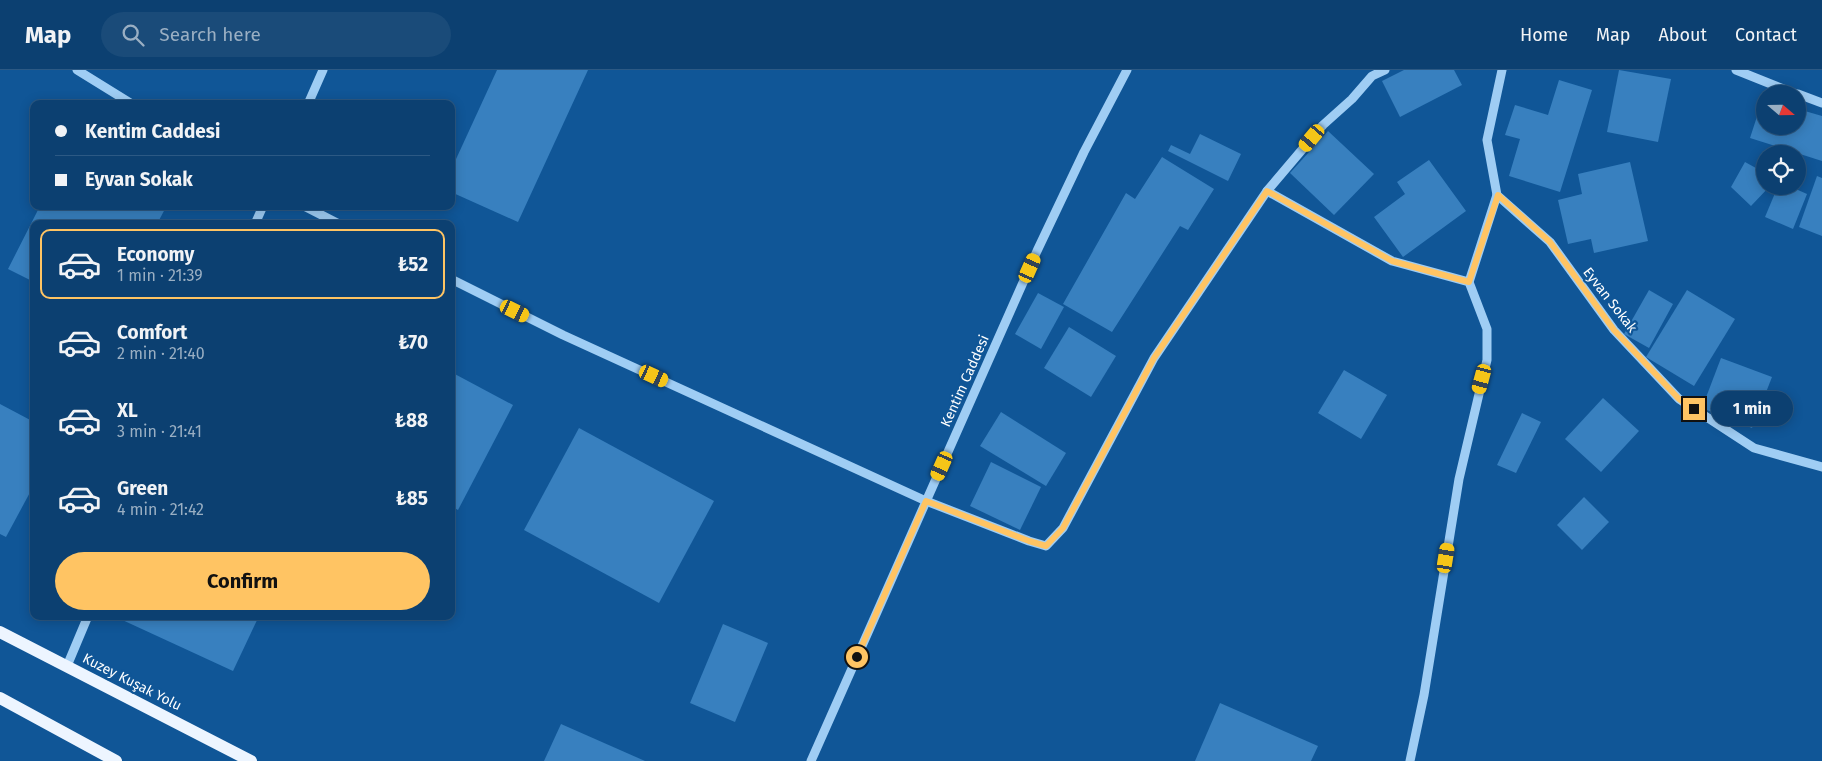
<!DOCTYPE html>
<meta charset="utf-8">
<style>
body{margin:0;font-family:"Fira Sans",sans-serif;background:#1a4b79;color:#f1f3f6;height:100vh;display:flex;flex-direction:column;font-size:19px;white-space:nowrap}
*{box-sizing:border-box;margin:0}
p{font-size:16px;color:#9aafc3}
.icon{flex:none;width:28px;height:28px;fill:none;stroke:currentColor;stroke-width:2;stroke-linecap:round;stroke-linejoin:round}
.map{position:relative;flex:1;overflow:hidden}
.panel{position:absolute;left:30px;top:150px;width:425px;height:400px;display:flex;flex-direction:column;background:#0c4071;border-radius:10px;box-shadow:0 2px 12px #0003,0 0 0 1px #2c5984}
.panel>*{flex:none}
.banner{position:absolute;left:30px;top:30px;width:425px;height:110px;border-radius:10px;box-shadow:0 2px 12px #0003,0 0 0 1px #2c5984;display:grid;align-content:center;height:110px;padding:0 25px;background:#0c4071}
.needle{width:32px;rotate:110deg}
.fabs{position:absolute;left:1756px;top:15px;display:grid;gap:10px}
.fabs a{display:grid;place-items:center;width:50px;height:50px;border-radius:50%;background:#0c4071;box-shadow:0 2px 12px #0003,0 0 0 1px #2c5984;font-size:25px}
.end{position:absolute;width:22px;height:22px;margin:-11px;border:6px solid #ffc463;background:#111;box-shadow:0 0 0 2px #111}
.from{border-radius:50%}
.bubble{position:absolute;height:35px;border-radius:18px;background:#0c4071;box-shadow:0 2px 12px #0003,0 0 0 1px #2c5984;font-size:16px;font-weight:700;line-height:35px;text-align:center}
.car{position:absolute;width:15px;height:30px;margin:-15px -8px;border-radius:6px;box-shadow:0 0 4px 1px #0007;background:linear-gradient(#f5c518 24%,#345 0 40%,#f5c518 0 76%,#345 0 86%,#f5c518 0)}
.banner b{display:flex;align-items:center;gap:18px;height:48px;font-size:19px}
.banner b+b{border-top:1px solid #2c5984}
.banner i{width:12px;height:12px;background:#f1f3f6}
ul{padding:9px 0 0;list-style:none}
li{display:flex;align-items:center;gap:15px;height:70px;margin:0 10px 8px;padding:0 15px;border:2px solid transparent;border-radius:10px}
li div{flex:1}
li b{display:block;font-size:19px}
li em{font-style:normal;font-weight:700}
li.active{border-color:#ffc463}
li>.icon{width:45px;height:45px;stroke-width:1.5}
.button{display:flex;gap:10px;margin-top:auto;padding:10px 25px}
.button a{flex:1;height:58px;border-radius:30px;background:#ffc463;color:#111;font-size:20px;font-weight:700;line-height:58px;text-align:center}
header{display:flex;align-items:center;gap:30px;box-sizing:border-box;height:70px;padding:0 25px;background:#0c4071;border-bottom:1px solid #2c5984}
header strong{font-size:24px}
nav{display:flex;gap:28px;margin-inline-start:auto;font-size:18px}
.search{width:350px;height:45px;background:#1a4b79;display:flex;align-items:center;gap:12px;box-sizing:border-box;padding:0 18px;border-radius:28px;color:#9aafc3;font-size:19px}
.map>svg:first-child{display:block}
.building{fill:#3880bf}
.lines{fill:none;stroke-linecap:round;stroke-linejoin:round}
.minor{stroke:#9fcdf4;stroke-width:9}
.major{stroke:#edf5ff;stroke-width:12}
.route{stroke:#ffc463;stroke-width:6}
.labels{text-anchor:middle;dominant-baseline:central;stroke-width:4.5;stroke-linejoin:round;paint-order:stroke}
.street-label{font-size:14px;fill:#fff;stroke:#105697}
</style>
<header>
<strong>Map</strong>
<div class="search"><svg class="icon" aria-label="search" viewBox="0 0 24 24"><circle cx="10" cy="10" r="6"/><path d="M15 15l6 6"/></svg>Search here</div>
<nav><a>Home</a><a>Map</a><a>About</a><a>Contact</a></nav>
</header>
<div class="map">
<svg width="1822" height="691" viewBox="0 0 1822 691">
<rect width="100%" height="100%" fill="#105697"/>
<!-- building -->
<g class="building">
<path d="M 497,0 L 588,0 L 518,152 L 451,122 L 451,100 Z"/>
<path d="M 1404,0 L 1454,0 L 1462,15 L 1400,47 L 1382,11 Z"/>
<path d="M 1619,0 L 1671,9 L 1658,72 L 1607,62 Z"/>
<path d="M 1559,10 L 1592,20 L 1560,122 L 1509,106 L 1520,69 L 1505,65 L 1515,35 L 1548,45 Z"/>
<path d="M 1763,28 L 1765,29 L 1765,56 L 1798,56 L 1798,39 L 1822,46 L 1822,91 L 1750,68 Z"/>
<path d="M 1328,61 L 1374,104 L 1334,145 L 1290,103 Z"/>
<path d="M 1200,64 L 1241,84 L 1228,111 L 1168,81 L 1171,75 L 1190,84 Z"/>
<path d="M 1162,87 L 1214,119 L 1188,160 L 1180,156 L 1112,262 L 1063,234 L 1126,123 L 1135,129 Z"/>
<path d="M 1429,90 L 1466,141 L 1403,187 L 1374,147 L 1405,124 L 1397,112 Z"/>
<path d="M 1630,92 L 1648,171 L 1594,183 L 1591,169 L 1568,174 L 1558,130 L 1582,124 L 1578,104 Z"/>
<path d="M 1745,92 L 1765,103 L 1765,116 L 1770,116 L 1751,136 L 1731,117 Z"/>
<path d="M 1817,106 L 1822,108 L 1822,166 L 1799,157 Z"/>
<path d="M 1778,116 L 1789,116 L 1807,124 L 1793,159 L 1765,147 Z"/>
<path d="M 40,136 L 160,136 L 165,139 L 157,154 L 34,154 L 34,212 L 8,199 Z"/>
<path d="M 1649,220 L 1673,234 L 1649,278 L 1624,264 Z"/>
<path d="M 1687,220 L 1735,249 L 1694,316 L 1646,287 Z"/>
<path d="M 1038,223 L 1064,237 L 1041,279 L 1015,264 Z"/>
<path d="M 1069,257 L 1116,286 L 1091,327 L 1044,298 Z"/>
<path d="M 1721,288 L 1772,307 L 1752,358 L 1702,338 Z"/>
<path d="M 1344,300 L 1387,325 L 1361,369 L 1318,343 Z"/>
<path d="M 451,302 L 513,335 L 458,440 L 451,436 Z"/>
<path d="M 1603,328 L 1639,361 L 1601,402 L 1565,369 Z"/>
<path d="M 0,334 L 34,352 L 34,415 L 6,467 L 0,464 Z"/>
<path d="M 1001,342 L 1066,383 L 1046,416 L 980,376 Z"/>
<path d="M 1522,343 L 1541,352 L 1516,403 L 1497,395 Z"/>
<path d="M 579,358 L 714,431 L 659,533 L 524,460 Z"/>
<path d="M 991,392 L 1041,417 L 1020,460 L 970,436 Z"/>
<path d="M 1584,427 L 1609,452 L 1582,480 L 1557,455 Z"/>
<path d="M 119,546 L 259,546 L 233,601 L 118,548 Z"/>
<path d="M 723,554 L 768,573 L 735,652 L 690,633 Z"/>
<path d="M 1220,633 L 1318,676 L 1311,691 L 1195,691 Z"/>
<path d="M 561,654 L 645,691 L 544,691 Z"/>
</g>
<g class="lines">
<!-- minor -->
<g class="minor">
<path d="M 77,0 L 132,34"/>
<path d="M 1502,0 L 1487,70 L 1497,125 L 1550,172 L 1614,260 L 1679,329 L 1754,378 L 1822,397"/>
<path d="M 1736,0 L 1796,24"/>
<path d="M 1798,24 L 1822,33"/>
<path d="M 308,34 L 323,0"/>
<path d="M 1267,121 L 1392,191 L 1469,212 L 1487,259 L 1487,290 L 1459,409 L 1424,625 L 1410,691"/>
<path d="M 304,136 L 339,154"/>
<path d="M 255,154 L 263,136"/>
<path d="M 451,209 L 563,265 L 926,431 L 1029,471 L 1046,476 L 1063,458 L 1154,288 L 1267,121 L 1323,55 L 1352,29 L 1372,6 L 1385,0"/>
<path d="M 1469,212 L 1497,125"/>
<path d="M 67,596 L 88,546"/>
<path d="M 811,691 L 1037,181 L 1084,82 L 1127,0"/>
</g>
<!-- major -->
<g class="major">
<path d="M 0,562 L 251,691"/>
<path d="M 0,628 L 116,691"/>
</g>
</g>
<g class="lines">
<!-- route -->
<path class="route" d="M 857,587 L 926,431 L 1029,471 L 1046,476 L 1063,458 L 1154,288 L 1267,121 L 1392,191 L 1469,212 L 1498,125 L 1550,172 L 1614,260 L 1679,329 L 1694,339"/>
</g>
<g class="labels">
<!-- street labels -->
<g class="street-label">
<text transform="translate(1610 230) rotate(52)">Eyvan Sokak</text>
<text transform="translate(965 311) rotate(-66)">Kentim Caddesi</text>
<text transform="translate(132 612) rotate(27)">Kuzey Kuşak Yolu</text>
</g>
</g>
</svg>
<div class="fabs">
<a><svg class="needle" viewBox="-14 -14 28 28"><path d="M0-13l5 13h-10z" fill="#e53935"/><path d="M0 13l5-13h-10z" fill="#9aafc3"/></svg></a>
<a><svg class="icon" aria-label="locate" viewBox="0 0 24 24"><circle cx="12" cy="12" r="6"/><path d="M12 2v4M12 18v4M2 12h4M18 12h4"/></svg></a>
</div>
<i class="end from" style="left:857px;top:587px"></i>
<i class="end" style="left:1694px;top:339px"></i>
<div class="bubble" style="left:1711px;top:321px;width:82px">1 min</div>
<i class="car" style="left:1312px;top:68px;rotate:220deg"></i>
<i class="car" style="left:1030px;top:198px;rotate:24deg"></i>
<i class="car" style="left:515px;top:241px;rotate:116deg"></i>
<i class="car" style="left:654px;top:306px;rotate:115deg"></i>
<i class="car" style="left:1482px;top:309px;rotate:195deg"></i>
<i class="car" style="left:942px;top:396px;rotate:204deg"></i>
<i class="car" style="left:1446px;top:488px;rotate:9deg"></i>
<div class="banner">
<b><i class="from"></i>Kentim Caddesi</b>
<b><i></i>Eyvan Sokak</b>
</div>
<section class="panel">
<ul>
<li class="active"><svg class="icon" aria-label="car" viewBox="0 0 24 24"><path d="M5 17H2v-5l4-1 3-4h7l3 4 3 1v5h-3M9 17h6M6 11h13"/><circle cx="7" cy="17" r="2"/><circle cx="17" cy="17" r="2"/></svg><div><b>Economy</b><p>1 min · 21:39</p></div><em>₺52</em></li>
<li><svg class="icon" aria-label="car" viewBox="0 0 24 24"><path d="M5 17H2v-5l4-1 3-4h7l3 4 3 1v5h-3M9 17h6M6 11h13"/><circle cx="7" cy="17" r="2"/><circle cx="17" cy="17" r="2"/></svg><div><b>Comfort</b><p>2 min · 21:40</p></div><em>₺70</em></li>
<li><svg class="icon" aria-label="car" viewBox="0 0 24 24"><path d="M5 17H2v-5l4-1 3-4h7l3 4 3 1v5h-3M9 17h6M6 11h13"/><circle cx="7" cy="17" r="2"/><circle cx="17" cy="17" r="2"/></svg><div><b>XL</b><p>3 min · 21:41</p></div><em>₺88</em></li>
<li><svg class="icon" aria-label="car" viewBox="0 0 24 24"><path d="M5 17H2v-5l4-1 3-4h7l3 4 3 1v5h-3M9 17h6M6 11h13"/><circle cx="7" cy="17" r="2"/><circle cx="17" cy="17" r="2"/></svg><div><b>Green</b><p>4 min · 21:42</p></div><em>₺85</em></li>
</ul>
<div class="button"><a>Confirm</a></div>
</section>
</div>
